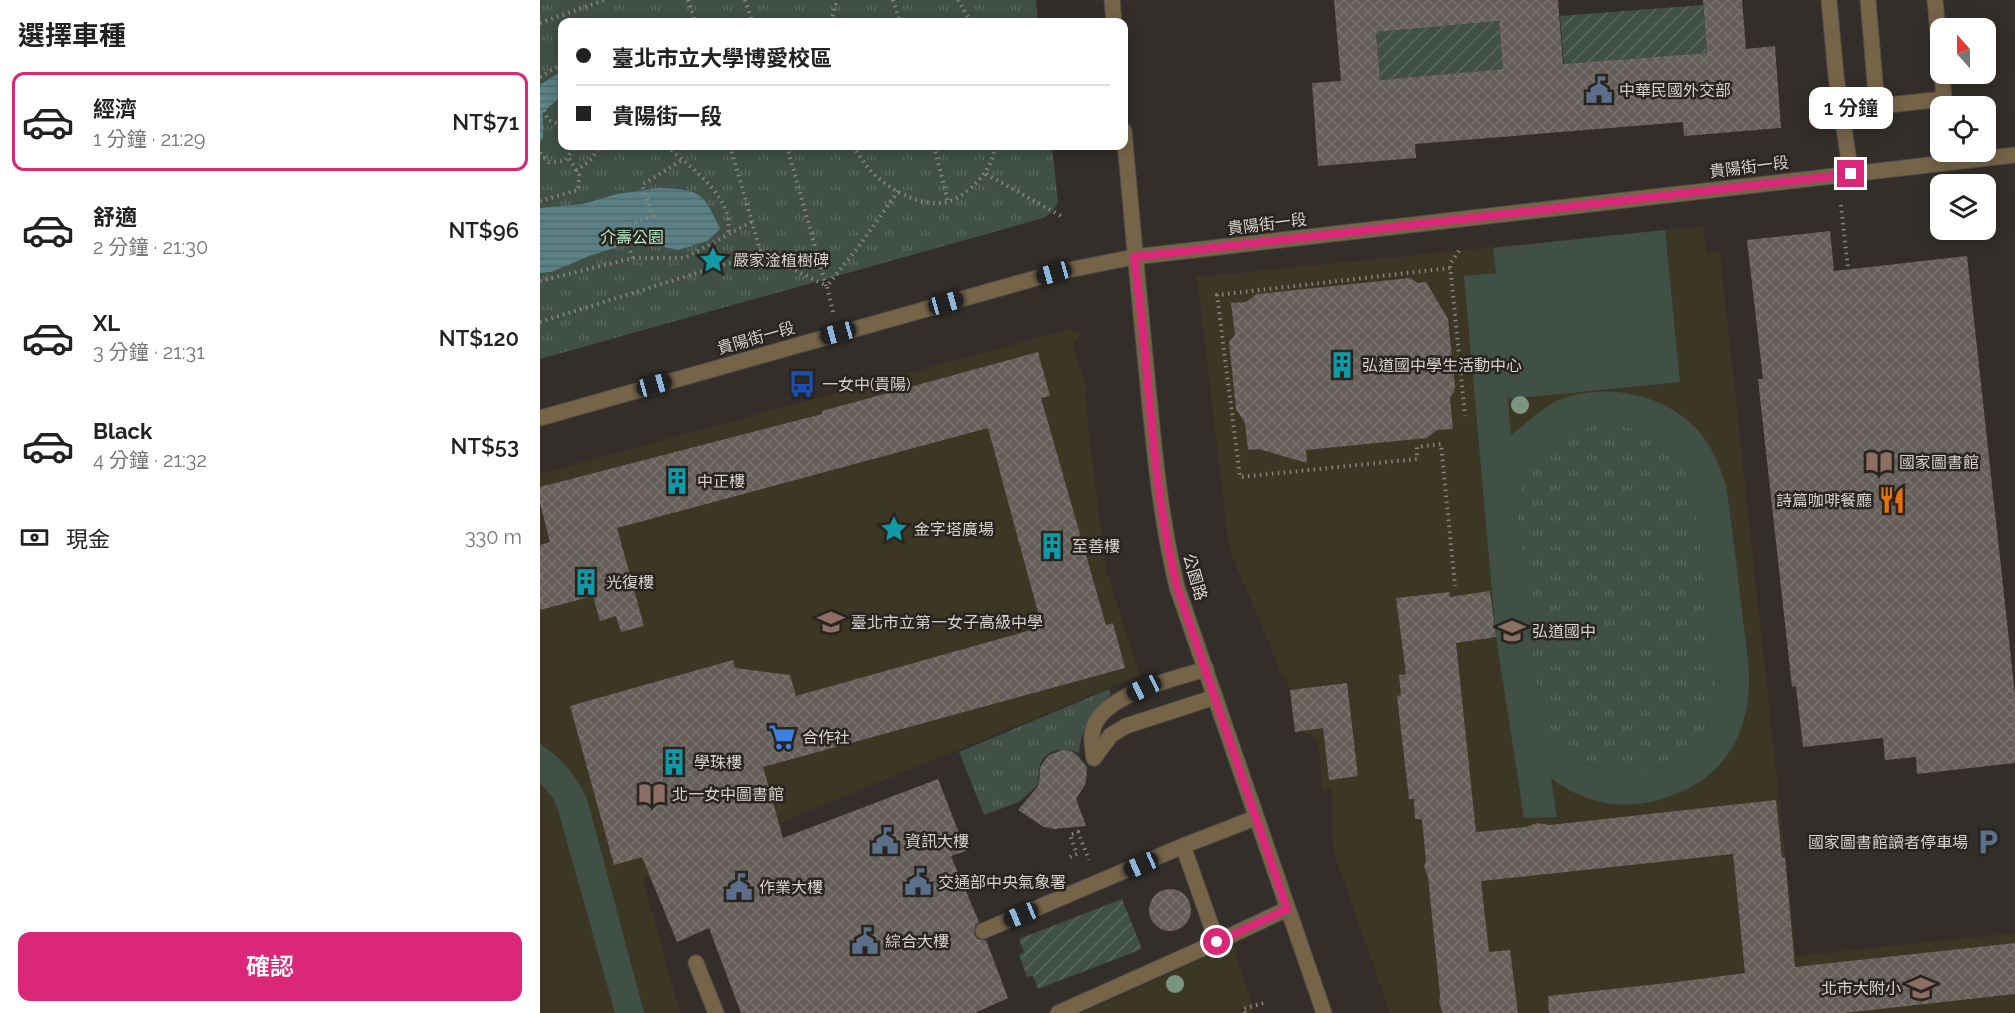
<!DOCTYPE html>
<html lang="zh-TW">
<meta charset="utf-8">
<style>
body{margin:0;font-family:Raleway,"Noto Sans TC",sans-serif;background:#f2f2f2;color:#222;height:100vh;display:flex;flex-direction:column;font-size:22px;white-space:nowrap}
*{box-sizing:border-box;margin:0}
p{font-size:20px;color:#767676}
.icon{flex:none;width:33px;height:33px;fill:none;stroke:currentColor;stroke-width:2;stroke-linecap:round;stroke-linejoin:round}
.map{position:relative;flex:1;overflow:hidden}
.sheet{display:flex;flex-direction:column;background:#fff;width:540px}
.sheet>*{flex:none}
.hud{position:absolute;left:18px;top:18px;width:570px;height:132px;border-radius:12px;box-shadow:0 3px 15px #0003;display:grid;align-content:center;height:132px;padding:0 18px;background:#fff}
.needle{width:39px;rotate:339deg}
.buttons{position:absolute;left:1390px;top:18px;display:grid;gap:12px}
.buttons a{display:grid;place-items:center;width:66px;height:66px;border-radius:12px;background:#fff;box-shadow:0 3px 15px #0003;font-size:30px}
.end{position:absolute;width:27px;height:27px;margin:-14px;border:8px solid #db2777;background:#fff;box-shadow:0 0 0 3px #fff}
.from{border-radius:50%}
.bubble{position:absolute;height:42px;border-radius:12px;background:#fff;box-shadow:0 3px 15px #0003;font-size:20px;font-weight:600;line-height:42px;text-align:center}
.car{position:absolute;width:18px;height:36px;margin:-18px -9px;border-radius:8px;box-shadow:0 0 4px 2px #0007;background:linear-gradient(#222 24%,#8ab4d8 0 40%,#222 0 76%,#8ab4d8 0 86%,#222 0)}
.hud b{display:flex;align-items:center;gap:21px;height:57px;font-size:22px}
.hud b+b{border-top:2px solid #e0e0e0}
.hud i{width:15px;height:15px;background:#222}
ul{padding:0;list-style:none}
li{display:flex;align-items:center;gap:18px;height:99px;margin:0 12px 9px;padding:0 6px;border:3px solid transparent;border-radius:12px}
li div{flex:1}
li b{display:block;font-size:22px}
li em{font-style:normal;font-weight:600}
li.on{border-color:#db2777}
li>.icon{width:54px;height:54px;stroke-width:1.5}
h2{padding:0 18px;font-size:27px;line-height:72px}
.pay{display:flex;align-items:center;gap:15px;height:66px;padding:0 18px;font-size:22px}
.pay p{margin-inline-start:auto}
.button{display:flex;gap:12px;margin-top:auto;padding:12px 18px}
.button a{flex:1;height:69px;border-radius:12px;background:#db2777;color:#fff;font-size:24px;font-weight:600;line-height:69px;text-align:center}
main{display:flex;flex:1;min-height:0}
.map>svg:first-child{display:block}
.education{fill:#3c3624}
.grass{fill:url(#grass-tufts)}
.garden{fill:url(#garden-furrows)}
.pitch{fill:#405046;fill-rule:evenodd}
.water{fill:url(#water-rules)}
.building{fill:url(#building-cross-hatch);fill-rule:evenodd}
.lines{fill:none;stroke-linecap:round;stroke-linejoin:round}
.minor-casing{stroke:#504c47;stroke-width:17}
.path{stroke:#898682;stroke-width:4;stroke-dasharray:1.5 4.5;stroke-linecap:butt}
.minor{stroke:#766449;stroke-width:15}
.tree{fill:#7a9680}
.route{stroke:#db2777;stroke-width:8}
.labels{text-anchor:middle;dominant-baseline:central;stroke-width:5;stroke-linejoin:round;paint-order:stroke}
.poi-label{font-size:16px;fill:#d5d2cf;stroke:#29241f;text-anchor:start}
.street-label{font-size:16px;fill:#d5d2cf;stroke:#29241f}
.park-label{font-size:16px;fill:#b5ebc8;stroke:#29241f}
</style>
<main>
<section class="sheet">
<h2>選擇車種</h2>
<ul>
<li class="on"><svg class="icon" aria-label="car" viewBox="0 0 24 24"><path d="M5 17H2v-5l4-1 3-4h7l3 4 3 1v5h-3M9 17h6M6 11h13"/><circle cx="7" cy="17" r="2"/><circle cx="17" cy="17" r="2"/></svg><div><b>經濟</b><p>1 分鐘 · 21:29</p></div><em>NT$71</em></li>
<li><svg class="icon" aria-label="car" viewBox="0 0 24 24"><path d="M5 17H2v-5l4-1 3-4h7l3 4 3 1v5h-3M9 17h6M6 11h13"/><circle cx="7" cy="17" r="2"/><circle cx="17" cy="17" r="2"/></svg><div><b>舒適</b><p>2 分鐘 · 21:30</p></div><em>NT$96</em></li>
<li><svg class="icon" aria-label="car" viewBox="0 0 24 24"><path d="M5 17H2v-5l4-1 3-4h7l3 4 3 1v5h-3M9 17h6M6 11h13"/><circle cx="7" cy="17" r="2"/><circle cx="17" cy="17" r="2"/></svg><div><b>XL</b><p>3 分鐘 · 21:31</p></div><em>NT$120</em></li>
<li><svg class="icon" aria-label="car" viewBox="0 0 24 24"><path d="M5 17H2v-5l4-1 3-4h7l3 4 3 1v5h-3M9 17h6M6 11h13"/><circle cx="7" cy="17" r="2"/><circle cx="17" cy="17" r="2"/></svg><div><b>Black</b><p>4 分鐘 · 21:32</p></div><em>NT$53</em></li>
</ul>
<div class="pay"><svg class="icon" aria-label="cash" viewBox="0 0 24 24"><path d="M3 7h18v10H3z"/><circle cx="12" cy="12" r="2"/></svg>現金<p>330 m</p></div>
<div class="button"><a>確認</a></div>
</section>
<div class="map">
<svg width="1475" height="1013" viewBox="0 0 1475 1013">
<defs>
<pattern id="grass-tufts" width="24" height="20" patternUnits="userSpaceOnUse" patternTransform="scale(1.5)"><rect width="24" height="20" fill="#405046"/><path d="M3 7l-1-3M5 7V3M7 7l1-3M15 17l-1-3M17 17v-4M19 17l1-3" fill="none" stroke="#5b6860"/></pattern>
<pattern id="garden-furrows" width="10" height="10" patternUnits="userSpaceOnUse" patternTransform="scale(1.5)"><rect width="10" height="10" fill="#405046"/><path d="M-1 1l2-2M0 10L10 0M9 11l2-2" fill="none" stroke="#5b6860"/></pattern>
<pattern id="water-rules" width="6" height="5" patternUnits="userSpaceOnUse" patternTransform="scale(1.5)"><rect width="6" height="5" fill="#5b8186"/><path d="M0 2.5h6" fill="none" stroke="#526a6d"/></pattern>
<pattern id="building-cross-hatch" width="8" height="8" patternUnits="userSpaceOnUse" patternTransform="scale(1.5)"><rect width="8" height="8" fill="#645d58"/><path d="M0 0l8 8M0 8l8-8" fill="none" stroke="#79736f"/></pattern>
</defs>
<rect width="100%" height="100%" fill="#332e29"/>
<!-- education -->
<g class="education">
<path d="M 1163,226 L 1166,253 L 1180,252 L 1256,956 L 1475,933 L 1475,1013 L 850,1013 L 793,851 L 791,789 L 782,790 L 779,747 L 774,737 L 770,735 L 761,731 L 755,732 L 752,692 L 741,673 L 689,548 L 657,277 Z"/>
<path d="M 526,330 L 541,334 L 532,345 L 545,381 L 548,426 L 566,570 L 600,675 L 103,879 L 140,1013 L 0,1013 L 0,474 Z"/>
<path d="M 693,945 L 715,1013 L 542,1013 Z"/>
</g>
<!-- grass -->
<g class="grass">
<path d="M 0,0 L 496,0 L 498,22 L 22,22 L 22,146 L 512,146 L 518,202 L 513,211 L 504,218 L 0,359 Z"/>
<path d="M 1068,424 C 1110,426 1137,449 1153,486 L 1176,684 C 1175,704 1171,725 1158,741 C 1123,785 1049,782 1016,737 C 1007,726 1003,712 998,699 L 978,517 C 980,460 1011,428 1068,424 Z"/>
<path d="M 569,689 L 571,694 C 550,716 543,721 539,753 C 513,744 495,755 499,784 L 479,802 L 444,815 L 419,752 Z"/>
</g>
<!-- garden -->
<g class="garden">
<path d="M 1163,5 L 1167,53 L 1024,64 L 1020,16 Z"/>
<path d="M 959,21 L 963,69 L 840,80 L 836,32 Z"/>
<path d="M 582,899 L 602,949 L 498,989 L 493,976 L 487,977 L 479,955 L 484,952 L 479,939 Z"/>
</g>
<!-- pitch -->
<g class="pitch">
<path d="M 1125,230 L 1140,382 L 969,399 L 967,390 L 971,435 C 987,424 1000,408 1019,400 C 1064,382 1122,393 1156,428 C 1171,444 1179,464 1186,485 C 1192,527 1197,569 1202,611 C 1204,634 1209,657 1209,680 C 1208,742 1179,783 1118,800 C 1081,811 1041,802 1011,778 L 1017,817 L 984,818 L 956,637 L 924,276 L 956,273 L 953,248 ZM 1068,424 C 1110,426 1137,449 1153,486 L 1176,684 C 1175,704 1171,725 1158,741 C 1123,785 1049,782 1016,737 C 1007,726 1003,712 998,699 L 978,517 C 980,460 1011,429 1068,424 Z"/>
<path d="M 0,744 C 23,759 38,777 48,802 L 104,1013 L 75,1013 L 18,810 L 13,798 L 0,783 Z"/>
</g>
<!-- water -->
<g class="water">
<path d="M 22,71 L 22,96 L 3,112 L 3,138 L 0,142 L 0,85 Z"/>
<path d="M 119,188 C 160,190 163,191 180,229 L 167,241 L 138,250 L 97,241 L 49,256 L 11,272 L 0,273 L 0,208 L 43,204 L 77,194 Z"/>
</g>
<!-- building -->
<g class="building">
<path d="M 794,0 L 1018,0 L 1023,64 L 1167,53 L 1163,0 L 1202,0 L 1206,49 L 1235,46 L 1241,128 L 1144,136 L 1143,122 L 875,144 L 876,158 L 778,166 L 772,83 L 801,81 ZM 959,21 L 963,69 L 840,80 L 836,32 Z"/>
<path d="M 1290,231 L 1294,271 L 1427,256 L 1475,695 L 1475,763 L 1377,774 L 1376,757 L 1345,760 L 1343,738 L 1263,747 L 1256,686 L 1252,687 L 1218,379 L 1223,379 L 1207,240 Z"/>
<path d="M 870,278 L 878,283 L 886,282 L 908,319 L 915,386 L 914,392 L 910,397 L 913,429 L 897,430 L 887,438 L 766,450 L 767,463 L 719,449 L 708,450 L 705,423 L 696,409 L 689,342 L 695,335 L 691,303 L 706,302 L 717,294 Z"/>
<path d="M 498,352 L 510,396 L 501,398 L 566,625 L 573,623 L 585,668 L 223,767 L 243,838 L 398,779 L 426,851 L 411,856 L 439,922 L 435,926 L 434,934 L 438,939 L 446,940 L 468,998 L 435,1013 L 201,1013 L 169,928 L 137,942 L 102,857 L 74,865 L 30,706 L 193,660 L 195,668 L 250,675 L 256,696 L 502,627 L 448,428 L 77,528 L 104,626 L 81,632 L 76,616 L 60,621 L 53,596 L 0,610 L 0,545 L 10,542 L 0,503 L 0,487 L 282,414 L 282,411 Z"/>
<path d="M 950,591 L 956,637 L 916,643 L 936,832 L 986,827 L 997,823 L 1010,825 L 1236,800 L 1242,858 L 1245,857 L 1255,967 L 1475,943 L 1475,994 L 1304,1013 L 1009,1013 L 1008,996 L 1137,982 L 1205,973 L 1193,854 L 941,881 L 949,952 L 970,950 L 978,1013 L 903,1013 L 899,1002 L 900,995 L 888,877 L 884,866 L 886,861 L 882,819 L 875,819 L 874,799 L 869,799 L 857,696 L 861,695 L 859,675 L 866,674 L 856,598 L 910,592 L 909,597 Z"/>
<path d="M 807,683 L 818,776 L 789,780 L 783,728 L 755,732 L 750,690 Z"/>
<path d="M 523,750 L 531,751 L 537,755 L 547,767 L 546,783 L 536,799 L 546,826 L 514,829 L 504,827 L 478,810 L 499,785 L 500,768 L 504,761 L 509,755 Z"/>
<circle cx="630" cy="910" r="21"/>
</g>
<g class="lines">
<defs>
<g id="minor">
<path d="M 572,0 L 574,22"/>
<path d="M 1289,0 L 1296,76 L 1311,174"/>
<path d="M 1328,0 L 1337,106"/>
<path d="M 1395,0 L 1401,67"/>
<path d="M 1301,110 L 1404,99 L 1402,74"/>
<path d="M 584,131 C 591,213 599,294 607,376 C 614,447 620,517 637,587 L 784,1013"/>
<path d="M 0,418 L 514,273 L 594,257 L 1475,155"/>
<path d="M 554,758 C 553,750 551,741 552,734 C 556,695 635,679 666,669"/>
<path d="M 554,758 L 571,735 L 586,726 L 675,697"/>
<path d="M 443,931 L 643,846 L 715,818"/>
<path d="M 677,942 L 747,909"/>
<path d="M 156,963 L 176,1013"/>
<path d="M 518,1013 L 677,942 L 643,846"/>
</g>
</defs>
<!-- minor casing -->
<use href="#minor" class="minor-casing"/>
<!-- path -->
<g class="path">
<path d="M 148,0 L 155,22"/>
<path d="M 205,0 L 212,22"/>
<path d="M 353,0 L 360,22"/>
<path d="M 418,0 L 431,22"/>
<path d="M 291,22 L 297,0"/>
<path d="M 0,23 L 65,0"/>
<path d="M 0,77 L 22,64"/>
<path d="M 0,99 L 8,120 L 22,125"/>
<path d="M 127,146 C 148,166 177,184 187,214 C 189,220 188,227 189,233"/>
<path d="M 190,146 L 221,253"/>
<path d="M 247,146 L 286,286"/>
<path d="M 313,146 C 318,153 323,162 329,169 C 346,188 380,208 407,202 C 416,200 428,191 434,185 C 446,173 453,162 455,146"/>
<path d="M 394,146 L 408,202"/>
<path d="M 0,153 L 9,162 L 25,161 L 35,146"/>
<path d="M 36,171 L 52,159 L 59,146"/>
<path d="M 446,174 L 523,217"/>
<path d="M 0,201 L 38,190 L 39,175 L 28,157"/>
<path d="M 1301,205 L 1308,269"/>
<path d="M 919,251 L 910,264 L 925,416"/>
<path d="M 93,258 L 81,227 L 113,216 L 102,185 L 142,160"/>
<path d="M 910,268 L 677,295 L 700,477 L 877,459 L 877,447 L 901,444 L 915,586"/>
<path d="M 0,281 L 93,258 L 145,258 L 213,221"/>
<path d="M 293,312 L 287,286 L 319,246 L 359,190"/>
<path d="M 0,322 L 221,253 L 287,286"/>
<path d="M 530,857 L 537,854 L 530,835 L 538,832 L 549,860"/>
<path d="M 705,1013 L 703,1009 L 727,1002"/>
</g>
<!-- minor -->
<use href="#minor" class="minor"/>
</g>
<!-- trees -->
<g class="tree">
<circle cx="980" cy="405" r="9"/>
<circle cx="635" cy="984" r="9"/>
</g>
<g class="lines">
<!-- route -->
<path class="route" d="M 677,942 L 747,909 L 637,587 C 610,479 610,367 594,257 L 1311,174"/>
</g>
<!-- icons -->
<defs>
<symbol id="civic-bare" viewBox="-9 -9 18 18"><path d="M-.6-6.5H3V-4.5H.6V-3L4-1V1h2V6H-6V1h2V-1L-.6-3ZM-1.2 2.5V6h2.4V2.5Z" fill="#5c6f8a" stroke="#29241f" stroke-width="2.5" paint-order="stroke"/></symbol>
<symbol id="sight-bare" viewBox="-9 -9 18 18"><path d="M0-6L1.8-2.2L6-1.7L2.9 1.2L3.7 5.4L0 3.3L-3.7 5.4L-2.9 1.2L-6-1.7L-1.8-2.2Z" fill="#0f9aa8" stroke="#29241f" stroke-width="2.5" paint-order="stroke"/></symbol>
<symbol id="building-bare" viewBox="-9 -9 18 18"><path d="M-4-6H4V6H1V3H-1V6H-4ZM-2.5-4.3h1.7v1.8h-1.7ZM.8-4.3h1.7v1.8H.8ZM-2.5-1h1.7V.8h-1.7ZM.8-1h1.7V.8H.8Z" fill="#0f9aa8" stroke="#29241f" stroke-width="2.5" paint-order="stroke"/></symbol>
<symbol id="bus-bare" viewBox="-9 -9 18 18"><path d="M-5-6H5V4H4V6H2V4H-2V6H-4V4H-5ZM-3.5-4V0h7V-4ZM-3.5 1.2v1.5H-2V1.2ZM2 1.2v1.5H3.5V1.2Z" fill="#1a4fb4" stroke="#29241f" stroke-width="2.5" paint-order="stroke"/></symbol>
<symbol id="library-bare" viewBox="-9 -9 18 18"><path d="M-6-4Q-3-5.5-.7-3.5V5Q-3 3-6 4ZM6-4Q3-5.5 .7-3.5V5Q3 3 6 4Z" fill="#8d6e63" stroke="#29241f" stroke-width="2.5" paint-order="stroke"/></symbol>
<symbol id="restaurant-bare" viewBox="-9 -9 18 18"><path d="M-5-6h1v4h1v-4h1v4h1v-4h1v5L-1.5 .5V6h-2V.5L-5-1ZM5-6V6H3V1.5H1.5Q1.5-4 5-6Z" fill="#e8710a" stroke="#29241f" stroke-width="2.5" paint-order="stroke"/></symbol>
<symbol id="school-bare" viewBox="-9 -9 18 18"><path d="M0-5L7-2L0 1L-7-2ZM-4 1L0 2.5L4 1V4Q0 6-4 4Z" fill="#8d6e63" stroke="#29241f" stroke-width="2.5" paint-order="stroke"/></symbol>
<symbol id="supermarket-bare" viewBox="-9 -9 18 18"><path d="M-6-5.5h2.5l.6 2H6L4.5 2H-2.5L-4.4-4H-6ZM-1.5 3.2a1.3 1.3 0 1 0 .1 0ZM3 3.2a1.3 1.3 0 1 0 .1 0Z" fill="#3f7fe0" stroke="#29241f" stroke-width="2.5" paint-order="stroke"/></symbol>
<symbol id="parking-bare" viewBox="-9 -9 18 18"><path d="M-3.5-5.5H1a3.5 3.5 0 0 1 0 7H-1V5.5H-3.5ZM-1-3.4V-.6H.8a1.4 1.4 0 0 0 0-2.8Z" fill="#5c6f8a" stroke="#29241f" stroke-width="2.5" paint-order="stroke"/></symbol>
</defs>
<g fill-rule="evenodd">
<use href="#civic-bare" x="1040" y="71" width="38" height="38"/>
<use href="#sight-bare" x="154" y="241" width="38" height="38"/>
<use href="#building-bare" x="783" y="346" width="38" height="38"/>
<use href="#bus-bare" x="243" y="365" width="38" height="38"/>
<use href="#library-bare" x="1320" y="443" width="38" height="38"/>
<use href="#building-bare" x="118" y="462" width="38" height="38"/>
<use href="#restaurant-bare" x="1333" y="481" width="38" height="38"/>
<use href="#sight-bare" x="335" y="510" width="38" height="38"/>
<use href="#building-bare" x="493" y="527" width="38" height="38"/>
<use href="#building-bare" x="27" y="563" width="38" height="38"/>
<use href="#school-bare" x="272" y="603" width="38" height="38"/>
<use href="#school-bare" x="953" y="612" width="38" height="38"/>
<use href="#supermarket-bare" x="223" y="718" width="38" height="38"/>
<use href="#building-bare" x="115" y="743" width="38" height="38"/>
<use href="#library-bare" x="93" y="775" width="38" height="38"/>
<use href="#civic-bare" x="326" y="822" width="38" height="38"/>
<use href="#parking-bare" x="1429" y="823" width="38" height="38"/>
<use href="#civic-bare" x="359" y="863" width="38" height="38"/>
<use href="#civic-bare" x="180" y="868" width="38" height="38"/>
<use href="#civic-bare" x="306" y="922" width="38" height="38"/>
<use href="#school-bare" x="1362" y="969" width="38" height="38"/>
</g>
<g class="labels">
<!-- poi labels -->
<g class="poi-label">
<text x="1079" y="90">中華民國外交部</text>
<text x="193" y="260">嚴家淦植樹碑</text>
<text x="822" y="365">弘道國中學生活動中心</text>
<text x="282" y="384">一女中(貴陽)</text>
<text x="1359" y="462">國家圖書館</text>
<text x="157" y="481">中正樓</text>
<text x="1332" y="500" text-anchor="end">詩篇咖啡餐廳</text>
<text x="374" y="529">金字塔廣場</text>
<text x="532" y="546">至善樓</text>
<text x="66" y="582">光復樓</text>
<text x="311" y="622">臺北市立第一女子高級中學</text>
<text x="992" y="631">弘道國中</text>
<text x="262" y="737">合作社</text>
<text x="154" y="762">學珠樓</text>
<text x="132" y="794">北一女中圖書館</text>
<text x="365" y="841">資訊大樓</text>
<text x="1428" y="842" text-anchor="end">國家圖書館讀者停車場</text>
<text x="398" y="882">交通部中央氣象署</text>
<text x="219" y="887">作業大樓</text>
<text x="345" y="941">綜合大樓</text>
<text x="1361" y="988" text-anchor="end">北市大附小</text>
</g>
<!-- street labels -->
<g class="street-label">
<text transform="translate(1209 167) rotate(-7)">貴陽街一段</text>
<text transform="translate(727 224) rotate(-7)">貴陽街一段</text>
<text transform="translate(216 338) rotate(-16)">貴陽街一段</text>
<text transform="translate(655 577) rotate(74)">公園路</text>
</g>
<!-- park labels -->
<g class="park-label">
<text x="92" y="237">介壽公園</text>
</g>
</g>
</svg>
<div class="buttons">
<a><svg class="needle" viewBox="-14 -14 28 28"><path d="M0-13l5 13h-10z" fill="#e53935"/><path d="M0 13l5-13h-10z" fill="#767676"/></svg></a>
<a><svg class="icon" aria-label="locate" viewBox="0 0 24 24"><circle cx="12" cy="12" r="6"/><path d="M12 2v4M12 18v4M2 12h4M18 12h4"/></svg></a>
<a><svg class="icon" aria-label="layers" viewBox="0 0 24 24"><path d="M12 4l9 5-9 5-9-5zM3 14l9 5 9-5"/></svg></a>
</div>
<i class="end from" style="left:677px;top:942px"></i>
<i class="end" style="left:1311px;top:174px"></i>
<div class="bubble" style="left:1269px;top:87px;width:84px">1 分鐘</div>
<i class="car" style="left:514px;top:273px;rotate:254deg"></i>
<i class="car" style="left:406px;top:303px;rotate:74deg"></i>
<i class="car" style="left:298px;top:333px;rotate:255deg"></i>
<i class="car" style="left:114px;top:385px;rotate:74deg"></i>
<i class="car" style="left:604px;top:688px;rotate:245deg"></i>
<i class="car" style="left:601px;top:865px;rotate:246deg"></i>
<i class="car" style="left:481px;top:915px;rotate:248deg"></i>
<div class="hud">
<b><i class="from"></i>臺北市立大學博愛校區</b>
<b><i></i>貴陽街一段</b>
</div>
</div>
</main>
